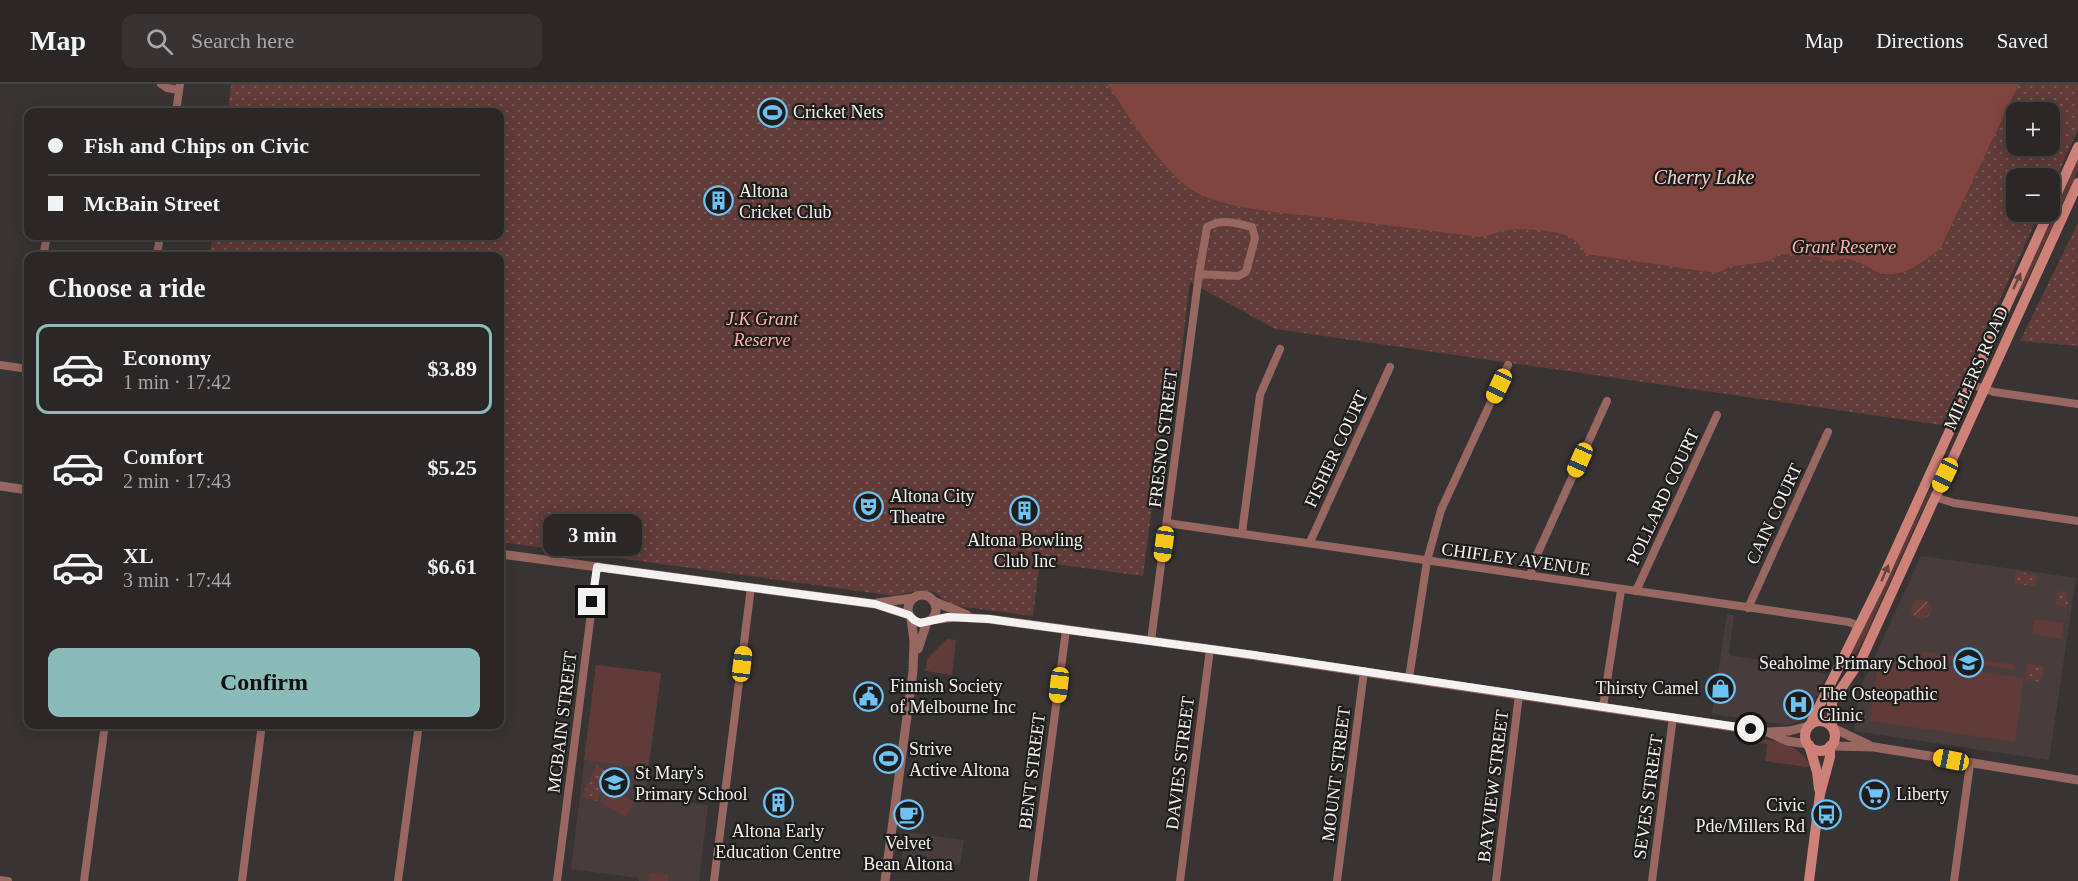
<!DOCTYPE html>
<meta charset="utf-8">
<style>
body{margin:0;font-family:Georgia,serif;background:#373333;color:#f1f3f6;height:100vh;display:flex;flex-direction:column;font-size:22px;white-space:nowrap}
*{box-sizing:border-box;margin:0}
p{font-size:20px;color:#a6a5a7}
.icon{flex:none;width:33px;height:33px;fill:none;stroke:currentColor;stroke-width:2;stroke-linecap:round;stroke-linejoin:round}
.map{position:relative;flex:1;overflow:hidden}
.panel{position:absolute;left:24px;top:168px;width:480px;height:477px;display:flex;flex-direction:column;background:#2b2727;border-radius:12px;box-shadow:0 3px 15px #0003,0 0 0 2px #474444}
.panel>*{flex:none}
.hud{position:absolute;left:24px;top:24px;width:480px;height:132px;border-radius:12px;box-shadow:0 3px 15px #0003,0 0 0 2px #474444;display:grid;align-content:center;height:132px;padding:0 24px;background:#2b2727}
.buttons{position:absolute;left:2006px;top:18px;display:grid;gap:12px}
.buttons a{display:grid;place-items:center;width:54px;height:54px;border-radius:12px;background:#2b2727;box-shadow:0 3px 15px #0003,0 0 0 2px #474444;font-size:30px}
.end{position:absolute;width:27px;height:27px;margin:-14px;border:8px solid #f4f2f1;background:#111;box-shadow:0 0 0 3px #111}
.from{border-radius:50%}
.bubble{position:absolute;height:42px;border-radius:12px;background:#2b2727;box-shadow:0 3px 15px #0003,0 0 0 2px #474444;font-size:20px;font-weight:700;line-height:42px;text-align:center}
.car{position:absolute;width:18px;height:36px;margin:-18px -9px;border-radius:8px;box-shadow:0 0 4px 2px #0007;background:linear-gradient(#f5c518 24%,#345 0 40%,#f5c518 0 76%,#345 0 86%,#f5c518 0)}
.hud b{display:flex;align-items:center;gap:21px;height:57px;font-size:22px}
.hud b+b{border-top:2px solid #474444}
.hud i{width:15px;height:15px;background:#f1f3f6}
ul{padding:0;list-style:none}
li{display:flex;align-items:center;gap:18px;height:90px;margin:0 12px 9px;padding:0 12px;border:3px solid transparent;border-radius:12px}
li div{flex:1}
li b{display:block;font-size:22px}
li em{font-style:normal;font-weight:700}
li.current{border-color:#8bbbb9}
li>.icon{width:54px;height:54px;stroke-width:1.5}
h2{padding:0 24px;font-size:27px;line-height:72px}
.button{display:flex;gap:12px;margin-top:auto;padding:12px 24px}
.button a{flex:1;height:69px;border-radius:12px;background:#8bbbb9;color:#111;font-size:24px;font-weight:700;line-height:69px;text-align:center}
header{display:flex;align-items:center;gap:36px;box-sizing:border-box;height:84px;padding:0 30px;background:#2b2727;border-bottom:2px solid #474444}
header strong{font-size:28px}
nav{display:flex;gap:33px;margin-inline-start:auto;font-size:21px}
.search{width:420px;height:54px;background:#373333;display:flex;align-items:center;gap:15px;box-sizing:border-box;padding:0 21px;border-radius:12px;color:#a6a5a7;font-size:22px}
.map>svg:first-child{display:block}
.built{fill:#483d3c}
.grass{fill:#603b37}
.park{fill:url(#park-dots);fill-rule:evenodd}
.garden{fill:url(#garden-furrows)}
.water{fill:#80453e}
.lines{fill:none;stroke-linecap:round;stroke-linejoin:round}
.minor{stroke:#986761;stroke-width:8}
.tertiary{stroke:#986761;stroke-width:9}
.secondary{stroke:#ce8178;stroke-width:10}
.oneway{fill:#644541}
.route{stroke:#f4f2f1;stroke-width:8}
.labels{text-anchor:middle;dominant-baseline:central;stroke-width:4.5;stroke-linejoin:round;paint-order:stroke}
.poi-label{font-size:18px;fill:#f4f2f1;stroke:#1e1d1c;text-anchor:start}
.park-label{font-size:18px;font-style:italic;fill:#feb3a9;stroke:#1e1d1c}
.street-label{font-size:18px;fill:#f4f2f1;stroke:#1e1d1c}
.water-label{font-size:20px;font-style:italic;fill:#fad2cd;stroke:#1e1d1c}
</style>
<header>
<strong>Map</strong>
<div class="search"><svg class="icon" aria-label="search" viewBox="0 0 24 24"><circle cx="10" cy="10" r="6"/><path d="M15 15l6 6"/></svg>Search here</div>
<nav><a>Map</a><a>Directions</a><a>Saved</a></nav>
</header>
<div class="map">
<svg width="2078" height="797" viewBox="0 0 2078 797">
<defs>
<pattern id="park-dots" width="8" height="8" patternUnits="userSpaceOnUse" patternTransform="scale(1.5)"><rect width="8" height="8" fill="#603b37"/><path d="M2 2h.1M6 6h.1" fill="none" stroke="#775854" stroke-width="1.8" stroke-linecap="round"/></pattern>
<pattern id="garden-furrows" width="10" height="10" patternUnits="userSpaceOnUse" patternTransform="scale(1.5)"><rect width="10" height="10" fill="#603b37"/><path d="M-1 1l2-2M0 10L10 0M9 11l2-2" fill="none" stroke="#775854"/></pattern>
</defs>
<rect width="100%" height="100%" fill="#393434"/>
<!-- built -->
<g class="built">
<path d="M 1921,472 L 2076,494 L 2049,676 L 1854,647 L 1860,605 Z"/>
<path d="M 1727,530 L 1734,531 L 1729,569 L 1732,572 L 1781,579 L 1781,583 L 1827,590 L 1814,617 L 1800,637 L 1787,641 L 1712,630 Z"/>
<path d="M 596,581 L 661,589 L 645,713 L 708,721 L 699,797 L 639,797 L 639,794 L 571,785 Z"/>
<path d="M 905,748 L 964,756 L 960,781 L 902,774 Z"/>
</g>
<!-- grass -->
<g class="grass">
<path d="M 2078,74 L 2078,86 L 2024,203 L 2017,210 Z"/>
<path d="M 1956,351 L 1864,555 L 1847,585 L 1845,583 Z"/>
<path d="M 2034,535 L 2064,539 L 2061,555 L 2032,550 Z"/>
<path d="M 947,555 L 956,556 L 952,591 L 925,587 L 927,575 Z"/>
<path d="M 1922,567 L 2015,581 L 2014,586 L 1921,572 Z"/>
<path d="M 1879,573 L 2024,594 L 2015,658 L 1870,637 Z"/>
<path d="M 596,581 L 661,589 L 648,685 L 584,676 Z"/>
<path d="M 1754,654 C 1777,657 1798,659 1810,681 L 1807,683 L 1765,677 L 1767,660 L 1752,658 Z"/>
<path d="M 608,703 L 634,718 L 626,733 L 600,718 Z"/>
<path d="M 649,789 L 668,791 L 668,797 L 648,797 Z"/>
</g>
<!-- park -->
<g class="park">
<path d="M 231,0 L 2078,0 L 2078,46 L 2049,109 L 2049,94 L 2016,94 L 2016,128 L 2040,128 L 1942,341 L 1275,245 L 1190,198 L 1179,289 L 1171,294 L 1167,308 L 1143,492 L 1040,478 L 1033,532 L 951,521 L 934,508 L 920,506 L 895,512 L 500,458 L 500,172 L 210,172 L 212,152 L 500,152 L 500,28 L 228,28 ZM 2016,28 L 2049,28 L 2049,62 L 2016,62 Z"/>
<path d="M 2078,139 L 2078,262 L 2020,257 Z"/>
<path d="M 2016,487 L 2037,491 L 2035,503 L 2014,499 Z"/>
<path d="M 2058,507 L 2066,508 L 2068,517 L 2067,523 L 2056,521 Z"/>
<path d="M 2027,580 L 2044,582 L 2041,598 L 2025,596 Z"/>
<path d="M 596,681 L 610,689 L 597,717 L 582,713 Z"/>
</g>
<!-- garden -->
<circle class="garden" cx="1921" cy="525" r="10"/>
<!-- water -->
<path class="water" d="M 1108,0 L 2019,0 L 1940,165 C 1924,177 1903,195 1880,189 C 1868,185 1861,176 1846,175 C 1837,175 1827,181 1819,173 L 1780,170 L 1769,177 L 1730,183 L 1716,189 L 1586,170 C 1581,164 1577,156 1570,153 C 1557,146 1517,143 1503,147 C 1495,149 1489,152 1480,153 C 1428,146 1375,140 1322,133 C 1285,129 1219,125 1189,104 C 1159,82 1128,32 1108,0 Z"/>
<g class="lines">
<!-- minor -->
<g class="minor">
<path d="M 161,0 L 167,4 L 179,6"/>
<path d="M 176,28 L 180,0"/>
<path d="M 43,172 L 46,157"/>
<path d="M 157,172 L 160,152"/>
<path d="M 0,281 L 28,285"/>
<path d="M 1970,300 L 1994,308 L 2078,320"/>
<path d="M 1935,413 L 1954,419 L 2078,437"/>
<path d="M 1167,439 C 1395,470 1621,506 1849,538 L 1859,542"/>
<path d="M 1242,449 L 1260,311 L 1280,265"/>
<path d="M 1310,458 L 1390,283"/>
<path d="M 1530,492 L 1535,475 L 1607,317"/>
<path d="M 1636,507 L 1717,331"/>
<path d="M 1748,524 L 1828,348"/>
<path d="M 1151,557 L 1199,190 L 1207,143 C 1222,134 1236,139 1252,143 L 1255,154 L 1246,188 L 1238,192 L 1199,190"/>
<path d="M 1409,594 L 1427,477 L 1441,426 L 1508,281"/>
<path d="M 1603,623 L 1621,506"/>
<path d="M 0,796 L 8,797"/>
<path d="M 84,797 L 105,640"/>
<path d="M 242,797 L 262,640"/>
<path d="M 398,797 L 419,640"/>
<path d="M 557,797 L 597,482"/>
<path d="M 714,797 L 751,503"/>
<path d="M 1033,797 L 1066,546"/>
<path d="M 1180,797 L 1210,565"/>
<path d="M 1337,797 L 1364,587"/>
<path d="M 1496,797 L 1519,611"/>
<path d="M 1652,797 L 1673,633"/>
<path d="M 1954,797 L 1970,680"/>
</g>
<!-- tertiary -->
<g class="tertiary">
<path d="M 0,402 L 28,406"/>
<path d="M 500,470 L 875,520 L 909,531"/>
<circle cx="922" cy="525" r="14"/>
<path d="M 933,517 L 967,531"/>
<path d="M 877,519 L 914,514"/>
<path d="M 931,536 L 956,533 L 989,535 L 1210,565 L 1767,648 L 1789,647 L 1809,642"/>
<path d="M 918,565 L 927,538"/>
<path d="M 1833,644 L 1869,661"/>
<path d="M 1770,649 L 1787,657 L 1808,660"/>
<path d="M 1831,662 L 1874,663 L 2078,696"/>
<path d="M 885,797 L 913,587 L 914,557 L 911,534"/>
</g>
<!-- secondary -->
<g class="secondary">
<path d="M 2049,127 L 2078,63"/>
<circle cx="1820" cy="652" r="15"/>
<path d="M 1810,641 L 1881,498 L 2049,128"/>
<path d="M 1832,643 L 1832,618 L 1862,574 L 2078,99"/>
<path d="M 1809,661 L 1817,688 L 1819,705"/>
<path d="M 1809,797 L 1820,710 L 1830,673 L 1830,662"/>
</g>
</g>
<!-- one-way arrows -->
<defs><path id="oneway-solid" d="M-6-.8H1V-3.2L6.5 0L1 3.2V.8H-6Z" transform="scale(1.5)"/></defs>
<g class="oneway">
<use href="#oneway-solid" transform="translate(2017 197) rotate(-65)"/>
<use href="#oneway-solid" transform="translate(1885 489) rotate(-66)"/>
</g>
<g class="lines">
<!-- route -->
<path class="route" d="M 592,518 L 597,483 L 875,520 L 909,531 L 914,536 L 920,539 L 948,533 L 989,535 L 1254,571 L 1751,645"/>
</g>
<!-- icons -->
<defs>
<symbol id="stadium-ring" viewBox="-11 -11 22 22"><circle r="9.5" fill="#1e1d1c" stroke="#6fc2f4" stroke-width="1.5"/><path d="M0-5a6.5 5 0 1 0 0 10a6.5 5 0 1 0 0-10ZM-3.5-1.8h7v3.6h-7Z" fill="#6fc2f4"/></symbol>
<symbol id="building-ring" viewBox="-11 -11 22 22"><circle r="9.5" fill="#1e1d1c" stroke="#6fc2f4" stroke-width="1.5"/><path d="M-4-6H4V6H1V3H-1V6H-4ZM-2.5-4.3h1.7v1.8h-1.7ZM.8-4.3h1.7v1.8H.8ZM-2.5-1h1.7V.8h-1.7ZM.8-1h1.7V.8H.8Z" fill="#6fc2f4"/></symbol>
<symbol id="theatre-ring" viewBox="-11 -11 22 22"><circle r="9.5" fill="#1e1d1c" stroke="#6fc2f4" stroke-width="1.5"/><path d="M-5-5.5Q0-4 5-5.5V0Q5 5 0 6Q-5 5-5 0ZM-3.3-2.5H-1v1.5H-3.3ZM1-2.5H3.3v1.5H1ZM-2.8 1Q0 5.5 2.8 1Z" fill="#6fc2f4"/></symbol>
<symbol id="school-ring" viewBox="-11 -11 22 22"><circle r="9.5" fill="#1e1d1c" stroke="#6fc2f4" stroke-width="1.5"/><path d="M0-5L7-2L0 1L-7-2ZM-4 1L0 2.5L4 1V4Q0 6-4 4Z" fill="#6fc2f4"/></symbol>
<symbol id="shop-ring" viewBox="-11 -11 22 22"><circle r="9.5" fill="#1e1d1c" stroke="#6fc2f4" stroke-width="1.5"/><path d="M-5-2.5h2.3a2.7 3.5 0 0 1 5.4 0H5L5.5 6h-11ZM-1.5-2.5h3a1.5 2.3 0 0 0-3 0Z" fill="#6fc2f4"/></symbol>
<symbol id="civic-ring" viewBox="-11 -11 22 22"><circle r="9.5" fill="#1e1d1c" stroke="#6fc2f4" stroke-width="1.5"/><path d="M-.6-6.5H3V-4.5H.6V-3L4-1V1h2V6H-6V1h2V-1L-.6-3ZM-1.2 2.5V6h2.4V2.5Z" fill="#6fc2f4"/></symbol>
<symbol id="hospital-ring" viewBox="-11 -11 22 22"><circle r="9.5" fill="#1e1d1c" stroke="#6fc2f4" stroke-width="1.5"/><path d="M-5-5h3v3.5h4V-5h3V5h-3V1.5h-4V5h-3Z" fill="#6fc2f4"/></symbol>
<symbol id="supermarket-ring" viewBox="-11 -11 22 22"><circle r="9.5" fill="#1e1d1c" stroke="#6fc2f4" stroke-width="1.5"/><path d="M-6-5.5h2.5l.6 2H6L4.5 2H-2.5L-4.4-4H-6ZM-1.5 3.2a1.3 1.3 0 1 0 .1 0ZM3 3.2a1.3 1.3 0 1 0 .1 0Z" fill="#6fc2f4"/></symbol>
<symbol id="cafe-ring" viewBox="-11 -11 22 22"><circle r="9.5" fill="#1e1d1c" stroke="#6fc2f4" stroke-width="1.5"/><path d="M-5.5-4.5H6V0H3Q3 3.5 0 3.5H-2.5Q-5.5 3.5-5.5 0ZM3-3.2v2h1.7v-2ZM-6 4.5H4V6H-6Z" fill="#6fc2f4"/></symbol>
<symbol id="bus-ring" viewBox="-11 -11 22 22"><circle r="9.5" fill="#1e1d1c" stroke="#6fc2f4" stroke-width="1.5"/><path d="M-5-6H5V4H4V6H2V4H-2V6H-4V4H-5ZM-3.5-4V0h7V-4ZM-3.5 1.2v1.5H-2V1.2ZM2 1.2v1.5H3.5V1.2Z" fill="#6fc2f4"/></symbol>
</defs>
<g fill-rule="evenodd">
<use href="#stadium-ring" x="756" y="12" width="33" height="33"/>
<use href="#building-ring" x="702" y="100" width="33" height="33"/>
<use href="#theatre-ring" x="852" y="406" width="33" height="33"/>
<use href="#building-ring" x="1008" y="410" width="33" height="33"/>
<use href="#school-ring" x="1952" y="562" width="33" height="33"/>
<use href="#shop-ring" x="1704" y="588" width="33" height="33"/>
<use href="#civic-ring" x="852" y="596" width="33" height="33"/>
<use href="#hospital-ring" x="1782" y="604" width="33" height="33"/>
<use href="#stadium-ring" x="872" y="658" width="33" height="33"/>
<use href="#school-ring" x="598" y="682" width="33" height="33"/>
<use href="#supermarket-ring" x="1858" y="694" width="33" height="33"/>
<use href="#building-ring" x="762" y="702" width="33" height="33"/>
<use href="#cafe-ring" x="892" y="714" width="33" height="33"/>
<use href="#bus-ring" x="1810" y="714" width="33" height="33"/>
</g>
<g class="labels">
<!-- poi labels -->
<g class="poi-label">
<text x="793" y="28">Cricket Nets</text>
<text x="739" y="107">Altona<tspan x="739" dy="21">Cricket Club</tspan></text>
<text x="890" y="412">Altona City<tspan x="890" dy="21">Theatre</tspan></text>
<text x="1025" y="456" text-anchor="middle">Altona Bowling<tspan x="1025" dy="21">Club Inc</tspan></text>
<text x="1947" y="579" text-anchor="end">Seaholme Primary School</text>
<text x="890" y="602">Finnish Society<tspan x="890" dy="21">of Melbourne Inc</tspan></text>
<text x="1699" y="604" text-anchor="end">Thirsty Camel</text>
<text x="1819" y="610">The Osteopathic<tspan x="1819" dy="21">Clinic</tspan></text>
<text x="909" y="665">Strive<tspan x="909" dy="21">Active Altona</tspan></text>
<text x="635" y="689">St Mary's<tspan x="635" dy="21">Primary School</tspan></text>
<text x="1896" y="710">Liberty</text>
<text x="1805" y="721" text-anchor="end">Civic<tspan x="1805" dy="21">Pde/Millers Rd</tspan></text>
<text x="778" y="747" text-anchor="middle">Altona Early<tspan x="778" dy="21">Education Centre</tspan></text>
<text x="908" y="759" text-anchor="middle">Velvet<tspan x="908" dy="21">Bean Altona</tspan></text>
</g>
<!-- park labels -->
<g class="park-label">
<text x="1844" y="163">Grant Reserve</text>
<text x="762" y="235">J.K Grant<tspan x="762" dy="21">Reserve</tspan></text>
</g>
<!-- street labels -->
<g class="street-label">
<text transform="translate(1976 284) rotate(-66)">MILLERS ROAD</text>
<text transform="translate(1163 354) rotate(-83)">FRESNO STREET</text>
<text transform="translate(1336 365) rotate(-65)">FISHER COURT</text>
<text transform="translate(1663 413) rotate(-65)">POLLARD COURT</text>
<text transform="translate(1774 430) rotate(-65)">CAIN COURT</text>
<text transform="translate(1516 475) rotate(8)">CHIFLEY AVENUE</text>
<text transform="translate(562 638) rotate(-83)">MCBAIN STREET</text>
<text transform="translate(1180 679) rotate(-83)">DAVIES STREET</text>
<text transform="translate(1032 687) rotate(-83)">BENT STREET</text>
<text transform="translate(1336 690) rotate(-83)">MOUNT STREET</text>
<text transform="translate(1493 702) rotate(-83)">BAYVIEW STREET</text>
<text transform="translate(1648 713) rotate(-82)">SEVES STREET</text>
</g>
<!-- water labels -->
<g class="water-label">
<text x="1704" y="93">Cherry Lake</text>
</g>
</g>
</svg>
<div class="buttons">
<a>+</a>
<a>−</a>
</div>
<i class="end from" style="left:1751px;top:645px"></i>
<i class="end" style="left:592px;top:518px"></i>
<div class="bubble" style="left:543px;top:430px;width:99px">3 min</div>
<i class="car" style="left:1499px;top:302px;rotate:205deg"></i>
<i class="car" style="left:1580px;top:376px;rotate:204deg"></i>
<i class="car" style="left:1945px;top:391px;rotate:205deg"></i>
<i class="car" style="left:1164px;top:460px;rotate:188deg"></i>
<i class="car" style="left:742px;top:580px;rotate:7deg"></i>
<i class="car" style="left:1059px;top:601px;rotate:187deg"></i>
<i class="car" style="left:1951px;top:676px;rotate:281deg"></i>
<div class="hud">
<b><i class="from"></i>Fish and Chips on Civic</b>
<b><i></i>McBain Street</b>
</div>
<section class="panel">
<h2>Choose a ride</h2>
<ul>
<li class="current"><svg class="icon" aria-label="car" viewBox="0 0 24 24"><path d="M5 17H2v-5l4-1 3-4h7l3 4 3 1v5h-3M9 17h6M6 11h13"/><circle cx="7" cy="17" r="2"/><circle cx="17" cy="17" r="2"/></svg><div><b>Economy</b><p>1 min · 17:42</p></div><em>$3.89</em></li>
<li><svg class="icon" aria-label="car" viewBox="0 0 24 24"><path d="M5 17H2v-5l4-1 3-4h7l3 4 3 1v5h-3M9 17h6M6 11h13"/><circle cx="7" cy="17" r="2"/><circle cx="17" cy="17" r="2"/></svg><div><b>Comfort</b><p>2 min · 17:43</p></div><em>$5.25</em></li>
<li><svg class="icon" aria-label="car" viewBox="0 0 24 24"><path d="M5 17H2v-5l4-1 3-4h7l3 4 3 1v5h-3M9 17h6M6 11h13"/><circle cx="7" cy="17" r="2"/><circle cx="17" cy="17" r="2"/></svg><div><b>XL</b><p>3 min · 17:44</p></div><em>$6.61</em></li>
</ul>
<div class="button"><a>Confirm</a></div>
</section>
</div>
